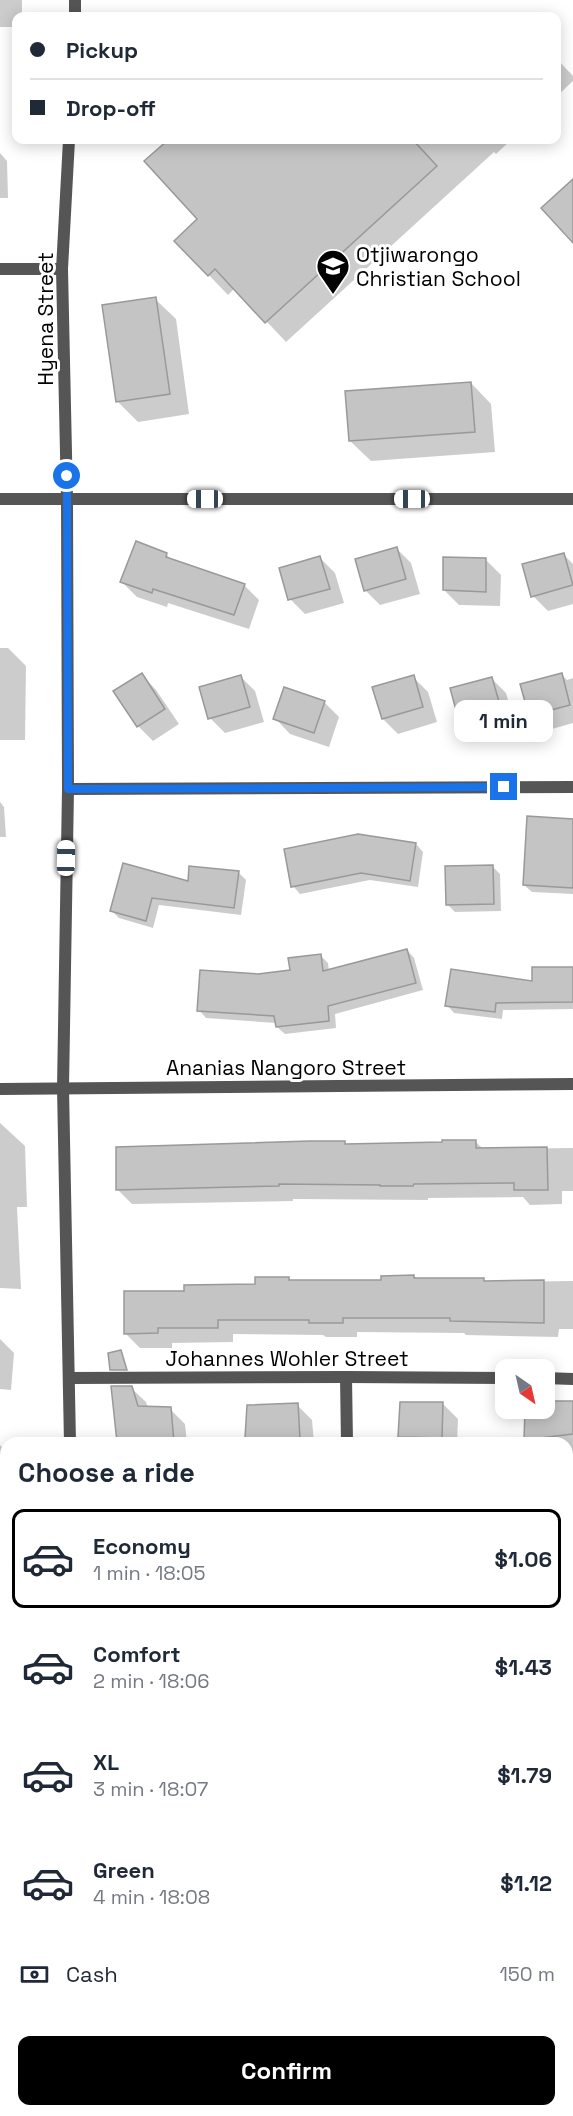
<!DOCTYPE html>
<meta charset="utf-8">
<style>
body{margin:0;font-family:"Space Grotesk",sans-serif;background:#f2f2f3;color:#1f2937;height:100vh;display:flex;flex-direction:column;font-size:22px;white-space:nowrap}
*{box-sizing:border-box;margin:0}
p{font-size:20px;color:#747a83}
.icon{flex:none;width:33px;height:33px;fill:none;stroke:currentColor;stroke-width:2;stroke-linecap:round;stroke-linejoin:round}
.map{position:relative;flex:1;overflow:hidden}
.panel{position:absolute;left:0px;top:1437px;width:573px;height:680px;display:flex;flex-direction:column;background:#fff;border-radius:18px 18px 0 0;box-shadow:0 3px 15px #0003}
.panel>*{flex:none}
.hud{position:absolute;left:12px;top:12px;width:549px;height:132px;border-radius:12px;box-shadow:0 3px 15px #0003;display:grid;align-content:center;height:132px;padding:0 18px;background:#fff}
.needle{width:39px;rotate:146deg}
.buttons{position:absolute;left:495px;top:1359px;display:grid;gap:12px}
.buttons a{display:grid;place-items:center;width:60px;height:60px;border-radius:12px;background:#fff;box-shadow:0 3px 15px #0003;font-size:30px}
.end{position:absolute;width:27px;height:27px;margin:-14px;border:8px solid #1a73e8;background:#fff;box-shadow:0 0 0 3px #fff}
.from{border-radius:50%}
.bubble{position:absolute;height:42px;border-radius:12px;background:#fff;box-shadow:0 3px 15px #0003;font-size:20px;font-weight:700;line-height:42px;text-align:center}
.car{position:absolute;width:18px;height:36px;margin:-18px -9px;border-radius:8px;box-shadow:0 0 4px 2px #0007;background:linear-gradient(#fff 24%,#345 0 40%,#fff 0 76%,#345 0 86%,#fff 0)}
.hud b{display:flex;align-items:center;gap:21px;height:57px;font-size:22px}
.hud b+b{border-top:2px solid #e0e1e3}
.hud i{width:15px;height:15px;background:#1f2937}
ul{padding:0;list-style:none}
li{display:flex;align-items:center;gap:18px;height:99px;margin:0 12px 9px;padding:0 6px;border:3px solid transparent;border-radius:12px}
li div{flex:1}
li b{display:block;font-size:22px}
li em{font-style:normal;font-weight:700}
li.active{border-color:#000}
li>.icon{width:54px;height:54px;stroke-width:1.5}
h2{padding:0 18px;font-size:27px;line-height:72px}
.pay{display:flex;align-items:center;gap:15px;height:66px;padding:0 18px;font-size:22px}
.pay p{margin-inline-start:auto}
.action{display:flex;gap:12px;margin-top:auto;padding:12px 18px}
.action a{flex:1;height:69px;border-radius:12px;background:#000;color:#fff;font-size:24px;font-weight:700;line-height:69px;text-align:center}
.map>svg:first-child{display:block}
.shadow{fill:#0003}
.building{fill:#c4c4c4;stroke:#999;stroke-width:1.5}
.lines{fill:none;stroke-linecap:round;stroke-linejoin:round}
.street{stroke:#555;stroke-width:12}
.route{stroke:#1a73e8;stroke-width:8}
.labels{text-anchor:middle;dominant-baseline:central;stroke-width:6;stroke-linejoin:round;paint-order:stroke}
.poi-label{font-size:21px;fill:#000;stroke:#fff;text-anchor:start}
.street-label{font-size:21px;fill:#000;stroke:#fff}
</style>
<div class="map">
<svg width="573" height="2116" viewBox="0 0 573 2116">
<rect width="100%" height="100%" fill="#fff"/>
<!-- shadow -->
<g class="shadow">
<path d="M 0,0 L 22,0 L 22,16 L 16,16 L 16,27 L 0,27 Z"/>
<path d="M 556,58 L 573,76 L 573,81 L 556,97 Z"/>
<path d="M 170,140 L 511,140 L 496,154 L 494,152 L 286,342 L 235,288 L 228,295 L 176,241 L 199,219 L 147,161 Z"/>
<path d="M 0,153 L 7,161 L 8,198 L 0,198 Z"/>
<path d="M 155,299 L 176,319 L 189,414 L 138,422 L 117,401 Z"/>
<path d="M 471,383 L 491,404 L 495,452 L 371,461 L 350,441 Z"/>
<path d="M 396,548 L 411,563 L 420,594 L 380,605 L 365,590 Z"/>
<path d="M 166,554 L 173,562 L 244,585 L 259,600 L 249,629 L 168,603 L 167,607 L 137,597 L 122,582 Z"/>
<path d="M 563,554 L 573,564 L 573,604 L 548,611 L 533,596 Z"/>
<path d="M 320,558 L 335,573 L 344,603 L 305,614 L 290,599 Z"/>
<path d="M 486,560 L 501,575 L 500,606 L 459,605 L 444,590 Z"/>
<path d="M 0,648 L 8,648 L 26,666 L 25,740 L 0,740 Z"/>
<path d="M 561,674 L 567,680 L 573,678 L 573,723 L 545,731 L 530,716 Z"/>
<path d="M 142,675 L 156,690 L 179,724 L 153,741 L 138,726 Z"/>
<path d="M 240,676 L 255,691 L 264,722 L 225,733 L 210,718 Z"/>
<path d="M 413,677 L 428,692 L 437,722 L 398,734 L 383,719 Z"/>
<path d="M 491,678 L 506,693 L 515,724 L 476,735 L 461,720 Z"/>
<path d="M 324,702 L 339,717 L 329,747 L 290,734 L 275,718 Z"/>
<path d="M 0,802 L 4,807 L 6,837 L 0,837 Z"/>
<path d="M 573,820 L 573,894 L 532,892 L 524,885 Z"/>
<path d="M 416,844 L 423,852 L 418,887 L 370,880 L 300,894 L 293,886 Z"/>
<path d="M 492,866 L 500,874 L 501,911 L 455,912 L 447,904 Z"/>
<path d="M 238,872 L 246,880 L 241,915 L 159,905 L 153,928 L 119,918 L 112,911 L 189,883 Z"/>
<path d="M 407,950 L 414,958 L 423,990 L 335,1014 L 336,1028 L 285,1034 L 277,1027 L 276,1023 L 206,1018 L 199,1010 L 258,975 L 291,971 L 321,956 L 328,963 L 329,971 Z"/>
<path d="M 573,968 L 573,1009 L 503,1010 L 502,1019 L 454,1013 L 447,1005 L 534,982 Z"/>
<path d="M 0,1123 L 25,1146 L 27,1207 L 17,1207 L 21,1289 L 0,1288 Z"/>
<path d="M 475,1141 L 483,1149 L 573,1148 L 573,1191 L 562,1191 L 562,1204 L 530,1205 L 523,1197 L 428,1198 L 428,1200 L 293,1199 L 293,1201 L 132,1204 L 117,1189 L 344,1143 L 347,1145 Z"/>
<path d="M 414,1276 L 417,1279 L 483,1279 L 486,1282 L 573,1281 L 573,1329 L 559,1329 L 558,1337 L 466,1335 L 464,1333 L 357,1332 L 357,1337 L 326,1337 L 323,1335 L 233,1334 L 233,1342 L 172,1343 L 172,1348 L 140,1348 L 125,1333 L 186,1292 L 257,1285 L 289,1278 L 292,1282 L 382,1281 Z"/>
<path d="M 0,1339 L 14,1353 L 11,1390 L 0,1389 Z"/>
<path d="M 113,1388 L 131,1388 L 146,1402 L 148,1408 L 170,1409 L 185,1424 L 187,1443 L 118,1443 Z"/>
<path d="M 573,1403 L 573,1782 L 569,1782 L 573,1795 L 573,1835 L 570,1836 L 573,1854 L 568,1855 L 573,1867 L 573,2116 L 451,2116 L 450,2110 L 567,2110 L 567,1443 L 527,1443 L 526,1439 L 544,1408 Z"/>
<path d="M 443,1404 L 458,1419 L 457,1443 L 407,1443 L 400,1436 Z"/>
<path d="M 297,1405 L 312,1420 L 314,1443 L 252,1443 L 247,1438 Z"/>
<path d="M 0,1445 L 6,1451 L 6,1497 L 0,1498 Z"/>
<path d="M 0,1540 L 6,1546 L 6,1595 L 0,1595 Z"/>
<path d="M 0,1650 L 6,1656 L 6,1696 L 0,1696 Z"/>
<path d="M 0,1761 L 6,1767 L 6,1821 L 0,1821 Z"/>
<path d="M 0,1871 L 6,1877 L 6,2110 L 20,2110 L 0,2115 Z"/>
<path d="M 194,2110 L 254,2110 L 255,2116 L 195,2116 Z"/>
<path d="M 308,2110 L 360,2110 L 361,2116 L 310,2116 Z"/>
</g>
<!-- building -->
<g class="building">
<path d="M 168,140 L 413,140 L 437,166 L 265,323 L 215,269 L 208,276 L 174,241 L 197,219 L 144,161 Z"/>
<path d="M 573,179 L 573,243 L 541,208 Z"/>
<path d="M 156,297 L 170,394 L 116,402 L 102,305 Z"/>
<path d="M 471,382 L 475,432 L 349,441 L 345,391 Z"/>
<path d="M 136,541 L 167,553 L 166,557 L 245,584 L 234,615 L 153,589 L 152,593 L 120,582 Z"/>
<path d="M 397,547 L 406,579 L 364,591 L 355,559 Z"/>
<path d="M 564,553 L 573,585 L 531,597 L 522,564 Z"/>
<path d="M 320,556 L 330,589 L 288,600 L 279,568 Z"/>
<path d="M 443,557 L 486,558 L 486,592 L 443,590 Z"/>
<path d="M 142,673 L 165,709 L 137,727 L 113,691 Z"/>
<path d="M 562,673 L 570,705 L 529,716 L 520,684 Z"/>
<path d="M 241,675 L 250,707 L 208,719 L 199,687 Z"/>
<path d="M 414,675 L 423,707 L 382,719 L 372,687 Z"/>
<path d="M 492,677 L 501,709 L 459,721 L 450,688 Z"/>
<path d="M 284,687 L 325,701 L 314,733 L 273,719 Z"/>
<path d="M 527,816 L 573,819 L 573,888 L 523,885 Z"/>
<path d="M 358,834 L 416,843 L 410,881 L 361,873 L 291,887 L 284,849 Z"/>
<path d="M 123,863 L 188,881 L 189,866 L 239,871 L 234,908 L 152,898 L 146,921 L 110,911 Z"/>
<path d="M 493,865 L 494,904 L 446,905 L 445,866 Z"/>
<path d="M 407,949 L 416,983 L 328,1006 L 329,1021 L 276,1027 L 274,1016 L 197,1011 L 200,970 L 258,974 L 290,970 L 288,958 L 321,954 L 323,971 Z"/>
<path d="M 532,967 L 573,967 L 573,1002 L 496,1003 L 495,1012 L 445,1006 L 451,969 L 532,981 Z"/>
<path d="M 442,1140 L 476,1140 L 476,1148 L 547,1147 L 548,1190 L 514,1190 L 514,1183 L 414,1184 L 413,1186 L 380,1186 L 380,1185 L 279,1184 L 279,1186 L 116,1190 L 116,1147 L 310,1141 L 345,1141 L 345,1144 L 442,1142 Z"/>
<path d="M 414,1275 L 414,1278 L 484,1278 L 484,1281 L 544,1280 L 544,1323 L 450,1321 L 450,1318 L 343,1318 L 343,1323 L 309,1323 L 309,1320 L 218,1320 L 218,1328 L 158,1328 L 158,1333 L 124,1334 L 124,1291 L 184,1291 L 184,1285 L 255,1284 L 255,1277 L 289,1277 L 289,1280 L 381,1280 L 381,1276 Z"/>
<path d="M 121,1350 L 127,1370 L 110,1370 L 108,1353 Z"/>
<path d="M 111,1386 L 132,1386 L 138,1406 L 171,1407 L 174,1443 L 117,1442 Z"/>
<path d="M 544,1401 L 573,1401 L 573,1434 L 524,1440 L 525,1408 L 544,1408 Z"/>
<path d="M 400,1402 L 443,1402 L 442,1438 L 398,1437 Z"/>
<path d="M 298,1403 L 300,1439 L 245,1438 L 247,1405 Z"/>
</g>
<g class="lines">
<!-- street -->
<g class="street">
<path d="M 75,16 L 75,0"/>
<path d="M 69,140 L 62,269 L 67,499 L 68,789 L 63,1088 L 70,1443"/>
<path d="M 0,269 L 62,269"/>
<path d="M 0,499 L 573,499"/>
<path d="M 68,789 L 573,787"/>
<path d="M 0,1089 L 573,1084"/>
<path d="M 346,1377 L 347,1443"/>
<path d="M 69,1378 L 346,1377 L 506,1378"/>
<path d="M 544,1378 L 573,1379"/>
<path d="M 135,2110 L 136,2116"/>
<path d="M 414,2110 L 415,2116"/>
</g>
</g>
<g class="lines">
<!-- route -->
<path class="route" d="M 67,476 L 68,789 L 504,787"/>
</g>
<!-- icons -->
<defs>
<symbol id="school-pin" viewBox="-11 -11 22 30"><path d="M0 17L-7.5 6A9.5 9.5 0 1 1 7.5 6Z" fill="#000" stroke="#fff"/><path d="M0-5L7-2L0 1L-7-2ZM-4 1L0 2.5L4 1V4Q0 6-4 4Z" fill="#fff"/></symbol>
</defs>
<g fill-rule="evenodd">
<use href="#school-pin" x="314" y="247" width="38" height="52"/>
</g>
<g class="labels">
<!-- poi labels -->
<g class="poi-label">
<text x="356" y="254">Otjiwarongo<tspan x="356" dy="24">Christian School</tspan></text>
</g>
<!-- street labels -->
<g class="street-label">
<text transform="translate(45 319) rotate(-90)">Hyena Street</text>
<text x="286" y="1067">Ananias Nangoro Street</text>
<text x="287" y="1358">Johannes Wohler Street</text>
</g>
</g>
</svg>
<div class="buttons">
<a><svg class="needle" viewBox="-14 -14 28 28"><path d="M0-13l5 13h-10z" fill="#e53935"/><path d="M0 13l5-13h-10z" fill="#747a83"/></svg></a>
</div>
<i class="end from" style="left:67px;top:476px"></i>
<i class="end" style="left:504px;top:787px"></i>
<div class="bubble" style="left:454px;top:700px;width:99px">1 min</div>
<i class="car" style="left:205px;top:499px;rotate:270deg"></i>
<i class="car" style="left:412px;top:499px;rotate:270deg"></i>
<i class="car" style="left:66px;top:858px;rotate:1deg"></i>
<div class="hud">
<b><i class="from"></i>Pickup</b>
<b><i></i>Drop-off</b>
</div>
<section class="panel">
<h2>Choose a ride</h2>
<ul>
<li class="active"><svg class="icon" aria-label="car" viewBox="0 0 24 24"><path d="M5 17H2v-5l4-1 3-4h7l3 4 3 1v5h-3M9 17h6M6 11h13"/><circle cx="7" cy="17" r="2"/><circle cx="17" cy="17" r="2"/></svg><div><b>Economy</b><p>1 min · 18:05</p></div><em>$1.06</em></li>
<li><svg class="icon" aria-label="car" viewBox="0 0 24 24"><path d="M5 17H2v-5l4-1 3-4h7l3 4 3 1v5h-3M9 17h6M6 11h13"/><circle cx="7" cy="17" r="2"/><circle cx="17" cy="17" r="2"/></svg><div><b>Comfort</b><p>2 min · 18:06</p></div><em>$1.43</em></li>
<li><svg class="icon" aria-label="car" viewBox="0 0 24 24"><path d="M5 17H2v-5l4-1 3-4h7l3 4 3 1v5h-3M9 17h6M6 11h13"/><circle cx="7" cy="17" r="2"/><circle cx="17" cy="17" r="2"/></svg><div><b>XL</b><p>3 min · 18:07</p></div><em>$1.79</em></li>
<li><svg class="icon" aria-label="car" viewBox="0 0 24 24"><path d="M5 17H2v-5l4-1 3-4h7l3 4 3 1v5h-3M9 17h6M6 11h13"/><circle cx="7" cy="17" r="2"/><circle cx="17" cy="17" r="2"/></svg><div><b>Green</b><p>4 min · 18:08</p></div><em>$1.12</em></li>
</ul>
<div class="pay"><svg class="icon" aria-label="cash" viewBox="0 0 24 24"><path d="M3 7h18v10H3z"/><circle cx="12" cy="12" r="2"/></svg>Cash<p>150 m</p></div>
<div class="action"><a>Confirm</a></div>
</section>
</div>
